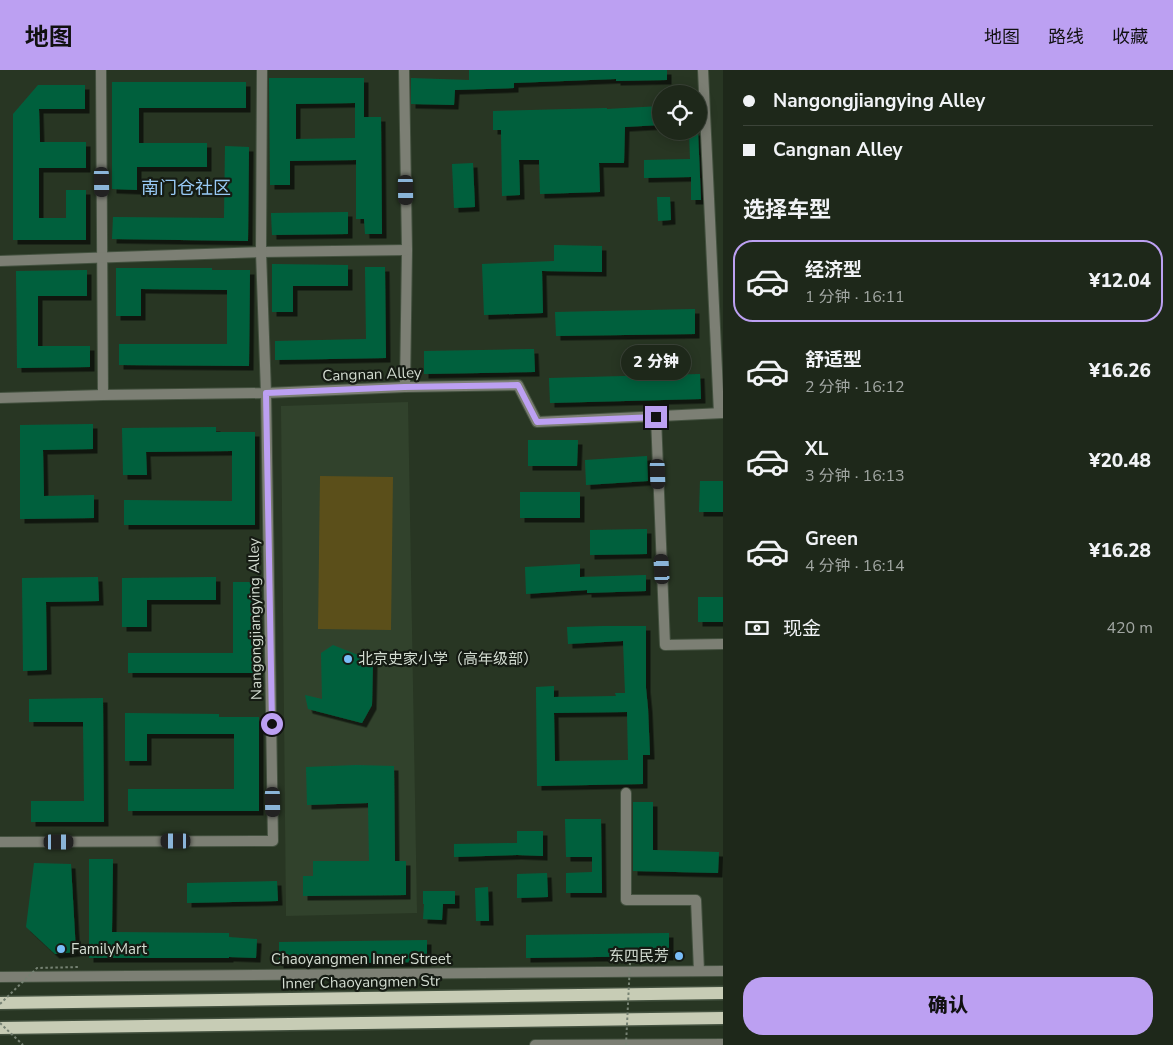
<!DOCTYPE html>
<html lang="zh">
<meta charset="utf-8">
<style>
body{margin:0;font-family:"Nunito Sans","Noto Sans SC",sans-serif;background:#2b3427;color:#f1f3f6;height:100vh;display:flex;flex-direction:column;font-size:19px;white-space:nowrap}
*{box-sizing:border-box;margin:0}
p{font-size:16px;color:#a1a6a2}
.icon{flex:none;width:28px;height:28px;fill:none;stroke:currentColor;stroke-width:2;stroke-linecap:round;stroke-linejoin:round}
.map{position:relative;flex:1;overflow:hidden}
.sheet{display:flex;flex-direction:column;background:#1e281a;width:450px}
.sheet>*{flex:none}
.hud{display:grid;align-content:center;height:110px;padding:0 20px;background:#1e281a}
.controls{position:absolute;left:652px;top:15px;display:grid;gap:10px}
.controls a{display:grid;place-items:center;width:55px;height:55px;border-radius:50%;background:#1e281a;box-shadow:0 2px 12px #0003,0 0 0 1px #3c4439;font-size:25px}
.end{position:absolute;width:22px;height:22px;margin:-11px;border:6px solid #bca0f2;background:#111;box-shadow:0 0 0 2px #111}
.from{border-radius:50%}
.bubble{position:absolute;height:35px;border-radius:18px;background:#1e281a;box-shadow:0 2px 12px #0003,0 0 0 1px #3c4439;font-size:16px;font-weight:800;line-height:35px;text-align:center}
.car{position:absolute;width:15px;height:30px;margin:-15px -8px;border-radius:6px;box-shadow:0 0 4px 1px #0007;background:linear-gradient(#222 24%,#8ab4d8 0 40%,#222 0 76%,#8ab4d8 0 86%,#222 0)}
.hud b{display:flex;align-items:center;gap:18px;height:48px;font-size:19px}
.hud b+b{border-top:1px solid #3c4439}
.hud i{width:12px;height:12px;background:#f1f3f6}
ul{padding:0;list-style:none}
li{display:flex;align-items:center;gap:15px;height:82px;margin:0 10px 8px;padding:0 10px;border:2px solid transparent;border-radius:20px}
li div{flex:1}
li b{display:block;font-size:19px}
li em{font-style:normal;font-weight:800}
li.active{border-color:#bca0f2}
li>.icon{width:45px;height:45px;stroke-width:1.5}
h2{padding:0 20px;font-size:22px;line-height:60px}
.pay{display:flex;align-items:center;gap:12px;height:55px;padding:0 20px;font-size:19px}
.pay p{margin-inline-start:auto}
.action{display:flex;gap:10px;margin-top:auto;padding:10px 20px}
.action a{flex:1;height:58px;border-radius:20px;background:#bca0f2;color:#111;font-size:20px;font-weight:800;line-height:58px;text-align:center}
header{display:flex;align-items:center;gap:30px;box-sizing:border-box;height:70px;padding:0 25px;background:#bca0f2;color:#111}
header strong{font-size:24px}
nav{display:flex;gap:28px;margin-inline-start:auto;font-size:18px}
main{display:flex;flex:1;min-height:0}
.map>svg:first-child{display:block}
.built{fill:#31422c}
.green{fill:#5b4f1a}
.building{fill:#05613e;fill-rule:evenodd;filter:url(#shadow)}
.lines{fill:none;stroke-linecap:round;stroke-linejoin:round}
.minor-casing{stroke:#43513f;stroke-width:12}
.tertiary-casing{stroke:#43513f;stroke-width:12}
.primary-casing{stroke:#43513f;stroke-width:15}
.minor{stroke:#7c7f74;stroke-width:10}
.tertiary{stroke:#7c7f74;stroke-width:10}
.primary{stroke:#c7ccb5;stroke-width:12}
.path-bridge{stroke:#768273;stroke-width:2;stroke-dasharray:2.5 2.5;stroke-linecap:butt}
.route{stroke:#bca0f2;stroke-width:6}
.poi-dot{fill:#7abef8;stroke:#151b13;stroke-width:2}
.labels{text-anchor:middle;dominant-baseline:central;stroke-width:4.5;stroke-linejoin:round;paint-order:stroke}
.street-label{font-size:15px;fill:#d3dcd1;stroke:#151b13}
.poi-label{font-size:15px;fill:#d3dcd1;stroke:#151b13;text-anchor:start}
.quarter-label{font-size:18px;fill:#98c9f4;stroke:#151b13}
</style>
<header>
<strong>地图</strong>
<nav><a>地图</a><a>路线</a><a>收藏</a></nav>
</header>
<main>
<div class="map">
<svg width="723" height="975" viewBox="0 0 723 975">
<defs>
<filter id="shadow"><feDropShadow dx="4.5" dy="4.5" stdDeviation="0" flood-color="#0009"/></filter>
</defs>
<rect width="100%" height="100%" fill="#283623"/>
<!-- built -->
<path class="built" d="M 408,332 L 417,843 L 286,846 L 281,336 Z"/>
<!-- green -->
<path class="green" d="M 320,406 L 393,407 L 391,560 L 318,559 Z"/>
<!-- building -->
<g class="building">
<path d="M 469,0 L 667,0 L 667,10 L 616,11 L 616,9 L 514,13 L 514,18 L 455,20 L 454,35 L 411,34 L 411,8 L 469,10 Z"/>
<path d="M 269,8 L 364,8 L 364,47 L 381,47 L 382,164 L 365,164 L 364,149 L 356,149 L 356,90 L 290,91 L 290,115 L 270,115 ZM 355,33 L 355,68 L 296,69 L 296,34 Z"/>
<path d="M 112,12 L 246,12 L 246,38 L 139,38 L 139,73 L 207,73 L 207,97 L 137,97 L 137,120 L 112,119 Z"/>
<path d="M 38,15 L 85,15 L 85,39 L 39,39 L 40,72 L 86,72 L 86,98 L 39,98 L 39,148 L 66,148 L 66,120 L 86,120 L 86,170 L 13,170 L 13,44 Z"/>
<path d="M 661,36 L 661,55 L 625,57 L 624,93 L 599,93 L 600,122 L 540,124 L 539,90 L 519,90 L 520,125 L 502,126 L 501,60 L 493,60 L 493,41 L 607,38 L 607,39 Z"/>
<path d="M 689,61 L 698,61 L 701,130 L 691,130 L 691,107 L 644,108 L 644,90 L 690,89 Z"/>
<path d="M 225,76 L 249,77 L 248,171 L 112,169 L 113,147 L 224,148 Z"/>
<path d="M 473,93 L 475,137 L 454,138 L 452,94 Z"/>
<path d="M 657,127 L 670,127 L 671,150 L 658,151 Z"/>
<path d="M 348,142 L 348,164 L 272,165 L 271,143 Z"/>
<path d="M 554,175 L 602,176 L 602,202 L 542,201 L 543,243 L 484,245 L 482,194 L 554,191 Z"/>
<path d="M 272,194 L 348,195 L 348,216 L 293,216 L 293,242 L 272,242 Z"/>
<path d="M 365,197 L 385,197 L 386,288 L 275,290 L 275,271 L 366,269 Z"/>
<path d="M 116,198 L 212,198 L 212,200 L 250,200 L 249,296 L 119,295 L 119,274 L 227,274 L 227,220 L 141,219 L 141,246 L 116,246 Z"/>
<path d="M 87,200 L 87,226 L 38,226 L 38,276 L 90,276 L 90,297 L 17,298 L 16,201 Z"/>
<path d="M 695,239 L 695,264 L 556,266 L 555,242 Z"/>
<path d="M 534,279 L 535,302 L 424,304 L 424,281 Z"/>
<path d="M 700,304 L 701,329 L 550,333 L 549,308 Z"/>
<path d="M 93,354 L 93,379 L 43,380 L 44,426 L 94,425 L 94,448 L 20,449 L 20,355 Z"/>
<path d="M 216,357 L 216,362 L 255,362 L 255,455 L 124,455 L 124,430 L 232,431 L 232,381 L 146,382 L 147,405 L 123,405 L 122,358 Z"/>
<path d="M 528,370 L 578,370 L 577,396 L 528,396 Z"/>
<path d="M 647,386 L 648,411 L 586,415 L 585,390 Z"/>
<path d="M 700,411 L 723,411 L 723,442 L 699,442 Z"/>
<rect x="520" y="422" width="60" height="26"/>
<path d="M 647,459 L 647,484 L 590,485 L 590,460 Z"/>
<path d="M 580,494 L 580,507 L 646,505 L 646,521 L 587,523 L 587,520 L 526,524 L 525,497 Z"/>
<path d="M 98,507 L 99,531 L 46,532 L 47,600 L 23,601 L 22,508 Z"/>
<path d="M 216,507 L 216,530 L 147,530 L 147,557 L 122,557 L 122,508 Z"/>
<path d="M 233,512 L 256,512 L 256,603 L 128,603 L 128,583 L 233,583 Z"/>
<rect x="698" y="527" width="25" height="25"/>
<path d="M 604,556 L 646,556 L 646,618 L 648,638 L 650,685 L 643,685 L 643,714 L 537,716 L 536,617 L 554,616 L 554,627 L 616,626 L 615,623 L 625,623 L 623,571 L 568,574 L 567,557 ZM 627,642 L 628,690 L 555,691 L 554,643 Z"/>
<path d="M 333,575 L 373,591 L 372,635 L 362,653 L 308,639 L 305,625 L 322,629 L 321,583 Z"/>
<path d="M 103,628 L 104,752 L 31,752 L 31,731 L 84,731 L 83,652 L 29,652 L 29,629 Z"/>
<path d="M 125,643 L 219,644 L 219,647 L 259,647 L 259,741 L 128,741 L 128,719 L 234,719 L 234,664 L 147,664 L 147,691 L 125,691 Z"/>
<path d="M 356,695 L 394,696 L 395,791 L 406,791 L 406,825 L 303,826 L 303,806 L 313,806 L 313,791 L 369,791 L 368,733 L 307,735 L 306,697 Z"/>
<path d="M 633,732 L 653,732 L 653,780 L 719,782 L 718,803 L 633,801 Z"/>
<path d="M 565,749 L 601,749 L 602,823 L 566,823 L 566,803 L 592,802 L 592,787 L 566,787 Z"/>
<path d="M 517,761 L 543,761 L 543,786 L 517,785 L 454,787 L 454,774 L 517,773 Z"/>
<path d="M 89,789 L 113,789 L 112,862 L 229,863 L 229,867 L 257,869 L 256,888 L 229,887 L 229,888 L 89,888 Z"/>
<path d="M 34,793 L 71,794 L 76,882 L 55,884 L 26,857 Z"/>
<path d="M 547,803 L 548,827 L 517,828 L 517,804 Z"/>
<path d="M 277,811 L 278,831 L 187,833 L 187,813 Z"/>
<path d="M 488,817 L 489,851 L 476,851 L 475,818 Z"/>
<path d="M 423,821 L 455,821 L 455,834 L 443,834 L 442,850 L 423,849 L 424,834 L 423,834 Z"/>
<path d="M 669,863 L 669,886 L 526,888 L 526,865 Z"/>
<path d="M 427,870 L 427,892 L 279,894 L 279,872 Z"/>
</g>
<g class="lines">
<defs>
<g id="minor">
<path d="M 101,0 L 103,325"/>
<path d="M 404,0 L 407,180 L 405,317"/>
<path d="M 703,0 L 719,343"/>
<path d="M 0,191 L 261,182 L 407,180"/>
<path d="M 0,328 L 103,325 L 266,323 L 405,317 L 518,315 L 537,352 L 723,343"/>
<path d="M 656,347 L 665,575 L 723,574"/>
<path d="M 626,723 L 626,830 L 696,830 L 699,901"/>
<path d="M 0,772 L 273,771 L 266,323 L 261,182 L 262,0"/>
</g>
<g id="tertiary">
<path d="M 0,907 L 723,901"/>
<path d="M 535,975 L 723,974"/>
</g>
<g id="primary">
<path d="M 0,933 L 723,923"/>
<path d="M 0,958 L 723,948"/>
</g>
</defs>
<!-- minor casing -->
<use href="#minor" class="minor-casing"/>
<!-- tertiary casing -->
<use href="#tertiary" class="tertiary-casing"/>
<!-- primary casing -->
<use href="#primary" class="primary-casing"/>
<!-- minor -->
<use href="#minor" class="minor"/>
<!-- tertiary -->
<use href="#tertiary" class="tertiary"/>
<!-- primary -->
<use href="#primary" class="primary"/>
<!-- path-bridge -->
<g class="path-bridge">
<path d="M 0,934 L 37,898 L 79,897"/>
<path d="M 0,953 L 23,975"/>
<path d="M 626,975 L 630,893"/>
</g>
</g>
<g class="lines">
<!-- route -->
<path class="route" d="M 272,654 L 266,323 L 404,317 L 518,315 L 537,352 L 656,347"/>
</g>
<!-- markers -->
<g class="poi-dot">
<circle cx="348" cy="589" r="5"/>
<circle cx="61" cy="879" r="5"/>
<circle cx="679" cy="886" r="5"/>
</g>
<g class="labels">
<!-- street labels -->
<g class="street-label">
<text transform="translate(372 304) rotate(-2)">Cangnan Alley</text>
<text transform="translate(255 549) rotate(-91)">Nangongjiangying Alley</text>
<text x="361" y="889">Chaoyangmen Inner Street</text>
<text transform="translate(361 912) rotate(-1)">Inner Chaoyangmen Str</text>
</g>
<!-- poi labels -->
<g class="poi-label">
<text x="358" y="589">北京史家小学（高年级部）</text>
<text x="71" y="879">FamilyMart</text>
<text x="669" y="886" text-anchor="end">东四民芳</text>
</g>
<!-- quarter labels -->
<g class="quarter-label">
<text x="186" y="118">南门仓社区</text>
</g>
</g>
</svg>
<div class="controls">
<a><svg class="icon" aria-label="locate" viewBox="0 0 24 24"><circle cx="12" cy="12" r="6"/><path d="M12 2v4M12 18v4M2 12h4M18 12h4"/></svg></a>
</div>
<i class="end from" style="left:272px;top:654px"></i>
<i class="end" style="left:656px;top:347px"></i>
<div class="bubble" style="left:621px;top:275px;width:70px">2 分钟</div>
<i class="car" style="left:102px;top:112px;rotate:179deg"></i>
<i class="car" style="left:406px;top:120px;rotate:179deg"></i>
<i class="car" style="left:658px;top:404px;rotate:178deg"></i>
<i class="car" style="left:662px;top:499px;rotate:357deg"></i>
<i class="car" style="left:273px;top:732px;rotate:179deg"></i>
<i class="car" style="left:176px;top:771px;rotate:270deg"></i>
<i class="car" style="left:59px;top:772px;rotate:90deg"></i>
</div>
<section class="sheet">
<div class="hud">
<b><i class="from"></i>Nangongjiangying Alley</b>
<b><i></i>Cangnan Alley</b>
</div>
<h2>选择车型</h2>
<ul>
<li class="active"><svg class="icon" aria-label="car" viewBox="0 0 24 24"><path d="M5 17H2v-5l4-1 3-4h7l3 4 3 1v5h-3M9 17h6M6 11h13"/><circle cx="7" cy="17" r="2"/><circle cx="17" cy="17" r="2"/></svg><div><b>经济型</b><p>1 分钟 · 16:11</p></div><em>¥12.04</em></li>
<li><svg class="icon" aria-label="car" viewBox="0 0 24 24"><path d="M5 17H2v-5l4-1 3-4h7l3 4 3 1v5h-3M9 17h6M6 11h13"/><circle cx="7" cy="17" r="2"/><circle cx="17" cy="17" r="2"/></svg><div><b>舒适型</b><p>2 分钟 · 16:12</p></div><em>¥16.26</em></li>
<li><svg class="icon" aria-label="car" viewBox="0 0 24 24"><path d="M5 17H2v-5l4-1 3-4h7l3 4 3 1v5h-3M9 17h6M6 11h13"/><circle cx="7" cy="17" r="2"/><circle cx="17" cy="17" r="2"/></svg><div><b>XL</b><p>3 分钟 · 16:13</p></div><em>¥20.48</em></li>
<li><svg class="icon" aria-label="car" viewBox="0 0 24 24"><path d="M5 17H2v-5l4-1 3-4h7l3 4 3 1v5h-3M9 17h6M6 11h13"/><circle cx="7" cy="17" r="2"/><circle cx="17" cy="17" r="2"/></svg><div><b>Green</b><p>4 分钟 · 16:14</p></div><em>¥16.28</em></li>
</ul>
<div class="pay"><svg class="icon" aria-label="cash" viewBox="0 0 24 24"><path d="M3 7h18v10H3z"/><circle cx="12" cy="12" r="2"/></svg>现金<p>420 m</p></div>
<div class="action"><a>确认</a></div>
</section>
</main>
